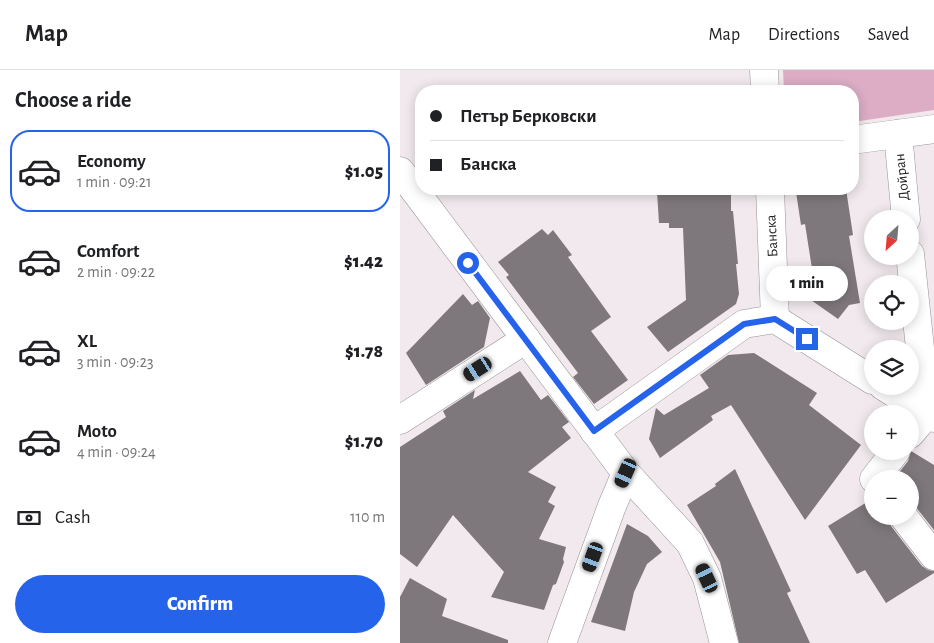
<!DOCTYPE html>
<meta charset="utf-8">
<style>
body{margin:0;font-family:"Alegreya Sans",sans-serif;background:#f6f6f6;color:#202124;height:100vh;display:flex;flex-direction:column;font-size:19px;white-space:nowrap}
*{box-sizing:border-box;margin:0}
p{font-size:16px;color:#757577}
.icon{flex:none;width:28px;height:28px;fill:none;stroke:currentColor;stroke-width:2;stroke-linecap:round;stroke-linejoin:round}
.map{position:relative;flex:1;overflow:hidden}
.details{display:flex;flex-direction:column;background:#fff;width:400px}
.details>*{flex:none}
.top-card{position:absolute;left:15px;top:15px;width:444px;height:110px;border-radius:20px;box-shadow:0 2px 12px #0003;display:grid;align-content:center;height:110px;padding:0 15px;background:#fff}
.needle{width:32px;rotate:206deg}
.controls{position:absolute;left:464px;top:140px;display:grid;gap:10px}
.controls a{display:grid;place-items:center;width:55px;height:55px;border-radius:50%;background:#fff;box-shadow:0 2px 12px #0003;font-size:25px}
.end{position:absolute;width:22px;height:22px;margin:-11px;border:6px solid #2563eb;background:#fff;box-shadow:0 0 0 2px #fff}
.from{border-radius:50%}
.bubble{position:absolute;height:35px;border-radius:18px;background:#fff;box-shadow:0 2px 12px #0003;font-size:16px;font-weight:800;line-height:35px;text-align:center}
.car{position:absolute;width:15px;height:30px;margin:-15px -8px;border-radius:6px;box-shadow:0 0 4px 1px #0007;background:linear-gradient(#222 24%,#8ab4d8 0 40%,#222 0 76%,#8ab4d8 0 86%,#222 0)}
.top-card b{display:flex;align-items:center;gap:18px;height:48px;font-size:19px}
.top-card b+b{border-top:1px solid #e0e0e0}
.top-card i{width:12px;height:12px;background:#202124}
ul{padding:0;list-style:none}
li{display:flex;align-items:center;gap:15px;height:82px;margin:0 10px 8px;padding:0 5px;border:2px solid transparent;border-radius:20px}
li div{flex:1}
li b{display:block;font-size:19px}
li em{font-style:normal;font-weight:800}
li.active{border-color:#2563eb}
li>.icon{width:45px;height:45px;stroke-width:1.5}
h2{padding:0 15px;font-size:22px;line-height:60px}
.pay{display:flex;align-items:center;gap:12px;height:55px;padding:0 15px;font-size:19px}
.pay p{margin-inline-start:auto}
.action{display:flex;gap:10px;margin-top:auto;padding:10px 15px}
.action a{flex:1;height:58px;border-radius:30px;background:#2563eb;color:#fff;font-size:20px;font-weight:800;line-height:58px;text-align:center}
header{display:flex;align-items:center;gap:30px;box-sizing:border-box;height:70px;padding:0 25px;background:#fff;border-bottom:1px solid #e0e0e0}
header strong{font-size:24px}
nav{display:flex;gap:28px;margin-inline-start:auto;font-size:18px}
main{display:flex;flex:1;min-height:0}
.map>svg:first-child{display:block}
.green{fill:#dcadc5}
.building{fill:#7e777b}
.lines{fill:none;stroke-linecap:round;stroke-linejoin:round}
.street-casing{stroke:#989295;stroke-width:29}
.street{stroke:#fff;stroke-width:28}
.route{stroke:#2563eb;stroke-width:6}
.labels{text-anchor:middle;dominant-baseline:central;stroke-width:4.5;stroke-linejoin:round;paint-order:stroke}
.street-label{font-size:15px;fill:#252324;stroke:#fff}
</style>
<header>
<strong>Map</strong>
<nav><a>Map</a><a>Directions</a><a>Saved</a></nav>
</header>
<main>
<section class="details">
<h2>Choose a ride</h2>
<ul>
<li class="active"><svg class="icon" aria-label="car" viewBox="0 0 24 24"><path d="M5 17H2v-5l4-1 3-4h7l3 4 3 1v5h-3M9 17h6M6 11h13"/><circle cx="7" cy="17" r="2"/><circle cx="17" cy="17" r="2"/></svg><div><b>Economy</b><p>1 min · 09:21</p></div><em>$1.05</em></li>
<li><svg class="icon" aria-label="car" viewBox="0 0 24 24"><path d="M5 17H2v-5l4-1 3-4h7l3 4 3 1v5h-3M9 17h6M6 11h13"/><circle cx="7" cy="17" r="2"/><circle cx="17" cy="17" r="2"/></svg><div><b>Comfort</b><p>2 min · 09:22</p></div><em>$1.42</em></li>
<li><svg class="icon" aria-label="car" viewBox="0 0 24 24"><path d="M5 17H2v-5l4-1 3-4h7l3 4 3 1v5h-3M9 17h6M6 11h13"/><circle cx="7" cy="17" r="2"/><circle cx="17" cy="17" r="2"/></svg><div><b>XL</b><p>3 min · 09:23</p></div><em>$1.78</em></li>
<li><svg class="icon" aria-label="car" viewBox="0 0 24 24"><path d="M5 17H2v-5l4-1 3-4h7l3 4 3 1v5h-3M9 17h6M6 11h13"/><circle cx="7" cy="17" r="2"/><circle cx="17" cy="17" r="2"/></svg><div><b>Moto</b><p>4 min · 09:24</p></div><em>$1.70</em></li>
</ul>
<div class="pay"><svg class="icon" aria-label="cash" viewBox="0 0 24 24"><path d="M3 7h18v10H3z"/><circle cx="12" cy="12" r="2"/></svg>Cash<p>110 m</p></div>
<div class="action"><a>Confirm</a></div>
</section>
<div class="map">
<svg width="534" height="573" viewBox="0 0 534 573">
<rect width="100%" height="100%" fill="#f1e9ed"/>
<!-- green -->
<path class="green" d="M 383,0 L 534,0 L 534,40 L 453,52 L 452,21 L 384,21 Z"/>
<!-- building -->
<g class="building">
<path d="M 410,119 L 446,119 L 453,165 L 449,166 L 460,233 L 449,235 L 438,249 L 411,230 L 416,224 L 405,154 L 401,155 L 396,122 Z"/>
<path d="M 257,122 L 331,122 L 331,141 L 333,141 L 338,194 L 336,194 L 339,224 L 336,234 L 268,282 L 247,257 L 286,230 L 283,158 L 269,158 L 269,153 L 259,153 Z"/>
<path d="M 142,159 L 148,165 L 153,160 L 172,185 L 168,187 L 211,247 L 191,261 L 228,310 L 194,334 L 173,307 L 178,303 L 106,207 L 109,205 L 98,192 Z"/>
<path d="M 63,224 L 72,235 L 78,231 L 90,248 L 84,277 L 26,315 L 6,283 Z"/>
<path d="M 354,283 L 417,323 L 409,335 L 461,375 L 405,450 L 331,335 L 311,346 L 313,350 L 260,388 L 249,369 L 256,338 L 264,345 L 309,318 L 300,305 L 328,285 Z"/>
<path d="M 120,301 L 141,330 L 148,325 L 169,352 L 162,357 L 171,368 L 128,402 L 156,417 L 148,432 L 155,436 L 139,469 L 166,477 L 163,489 L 164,492 L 156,514 L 153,515 L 144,540 L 91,527 L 104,502 L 53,445 L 17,497 L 0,484 L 0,377 L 46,347 L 43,341 L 75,320 L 73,329 Z"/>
<path d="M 511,381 L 534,395 L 534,460 L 515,436 L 510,432 L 510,409 L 494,409 L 508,391 Z"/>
<path d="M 335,399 L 391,521 L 387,523 L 410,573 L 339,573 L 320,492 L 287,435 L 316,416 L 315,414 Z"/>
<path d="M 472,429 L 472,446 L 488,446 L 491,456 L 522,496 L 528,500 L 534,501 L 534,503 L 486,533 L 465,500 L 457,504 L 428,456 Z"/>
<path d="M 227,454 L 248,466 L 262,482 L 247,494 L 234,522 L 225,561 L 191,552 Z"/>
<path d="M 10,508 L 47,529 L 42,546 L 108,570 L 108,573 L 0,573 L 0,527 Z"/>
</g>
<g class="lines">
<defs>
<g id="street">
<path d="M 364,0 L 365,21"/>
<path d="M 498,64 L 506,149"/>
<path d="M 452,70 L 534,59"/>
<path d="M 0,101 L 226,403 L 290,473 L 307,508 L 324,573"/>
<path d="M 370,119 L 375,249"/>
<path d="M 510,184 L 527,344 L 510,364"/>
<path d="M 375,249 L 472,310"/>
<path d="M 483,316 L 534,348"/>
<path d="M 0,350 L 126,269"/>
<path d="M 194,361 L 344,254 L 375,249"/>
<path d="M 474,409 L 496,381"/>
<path d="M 503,446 L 534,486"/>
<path d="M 162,573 L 212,436 L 226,403"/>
</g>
</defs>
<!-- street casing -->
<use href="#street" class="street-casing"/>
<!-- street -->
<use href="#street" class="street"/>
</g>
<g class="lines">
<!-- route -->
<path class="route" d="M 68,193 L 194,361 L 344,254 L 375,249 L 407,269"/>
</g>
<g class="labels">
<!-- street labels -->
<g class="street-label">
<text transform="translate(502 107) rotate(-96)">Дойран</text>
<text transform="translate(372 166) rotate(-93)">Банска</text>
</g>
</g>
</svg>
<div class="controls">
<a><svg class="needle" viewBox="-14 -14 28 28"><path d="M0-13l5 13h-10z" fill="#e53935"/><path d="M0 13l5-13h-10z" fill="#757577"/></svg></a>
<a><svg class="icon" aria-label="locate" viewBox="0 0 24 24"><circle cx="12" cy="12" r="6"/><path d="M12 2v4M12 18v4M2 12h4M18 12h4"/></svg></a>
<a><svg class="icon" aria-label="layers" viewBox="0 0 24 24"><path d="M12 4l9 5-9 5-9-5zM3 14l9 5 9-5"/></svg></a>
<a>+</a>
<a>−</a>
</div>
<i class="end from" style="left:68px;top:193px"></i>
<i class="end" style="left:407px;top:269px"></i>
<div class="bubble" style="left:366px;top:196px;width:82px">1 min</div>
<i class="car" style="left:78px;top:299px;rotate:237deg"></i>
<i class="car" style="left:226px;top:403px;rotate:204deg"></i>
<i class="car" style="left:193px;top:487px;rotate:200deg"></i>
<i class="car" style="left:307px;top:508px;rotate:335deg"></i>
<div class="top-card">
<b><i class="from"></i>Петър Берковски</b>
<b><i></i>Банска</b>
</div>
</div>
</main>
